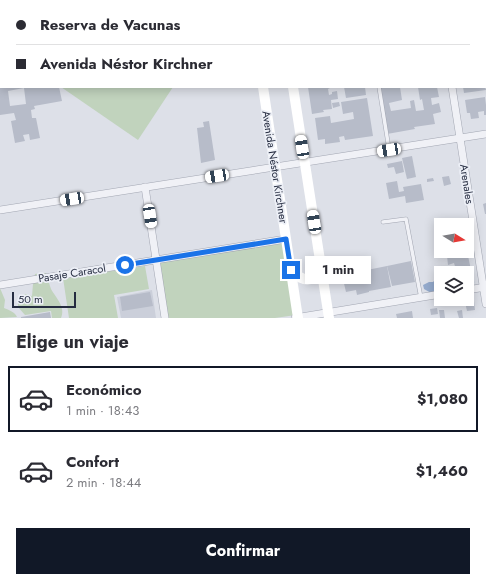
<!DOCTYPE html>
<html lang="es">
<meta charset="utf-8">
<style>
body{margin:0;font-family:Jost,sans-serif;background:#f2f2f3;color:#2b2b33;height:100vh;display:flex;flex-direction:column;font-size:15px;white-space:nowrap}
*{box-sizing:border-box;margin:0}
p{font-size:13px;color:#7c7c81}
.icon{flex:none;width:22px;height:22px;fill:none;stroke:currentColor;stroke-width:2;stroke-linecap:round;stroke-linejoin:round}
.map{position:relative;height:318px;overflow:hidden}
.drawer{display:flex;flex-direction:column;background:#fff;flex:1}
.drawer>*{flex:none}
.hud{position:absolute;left:0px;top:0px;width:486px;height:88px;box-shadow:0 2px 10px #0003;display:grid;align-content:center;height:88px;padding:0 16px;background:#fff}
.needle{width:26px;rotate:101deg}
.controls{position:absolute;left:434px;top:218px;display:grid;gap:8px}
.controls a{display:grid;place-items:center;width:40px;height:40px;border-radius:0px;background:#fff;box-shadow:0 2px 10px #0003;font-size:20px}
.scale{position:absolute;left:12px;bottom:10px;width:64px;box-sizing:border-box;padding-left:4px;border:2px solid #252c40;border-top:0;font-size:11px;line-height:14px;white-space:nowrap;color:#252c40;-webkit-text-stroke:3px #eceff6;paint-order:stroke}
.end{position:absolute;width:18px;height:18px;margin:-9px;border:5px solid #1a73e8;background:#fff;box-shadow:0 0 0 2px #fff}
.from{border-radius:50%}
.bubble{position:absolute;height:28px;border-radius:0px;background:#fff;box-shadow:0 2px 10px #0003;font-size:13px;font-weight:700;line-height:28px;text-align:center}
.car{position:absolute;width:12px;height:24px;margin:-12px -6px;border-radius:5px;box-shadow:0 0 3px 1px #0007;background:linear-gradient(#fff 24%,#345 0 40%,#fff 0 76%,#345 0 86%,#fff 0)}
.hud b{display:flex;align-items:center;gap:14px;height:38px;font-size:15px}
.hud b+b{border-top:1px solid #e1e1e2}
.hud i{width:10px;height:10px;background:#2b2b33}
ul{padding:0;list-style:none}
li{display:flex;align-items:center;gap:12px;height:66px;margin:0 8px 6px;padding:0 8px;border:2px solid transparent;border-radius:0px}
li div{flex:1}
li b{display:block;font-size:15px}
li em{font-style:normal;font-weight:700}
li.active{border-color:#111827}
li>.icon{width:36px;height:36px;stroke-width:1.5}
h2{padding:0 16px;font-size:18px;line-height:48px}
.action{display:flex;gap:8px;margin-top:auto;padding:8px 16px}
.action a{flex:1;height:46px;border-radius:0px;background:#111827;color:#fff;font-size:16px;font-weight:700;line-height:46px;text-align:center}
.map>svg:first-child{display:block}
.built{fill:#cbcfda}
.green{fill:#c1d3bd}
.water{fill:#94aacc}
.building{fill:#b7bcc9;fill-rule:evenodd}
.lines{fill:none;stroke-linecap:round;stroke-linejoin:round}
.lane-casing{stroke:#a2a6b2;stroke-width:4.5}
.street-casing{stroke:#a2a6b2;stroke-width:8}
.lane{stroke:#f0f1f6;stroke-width:3.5}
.street{stroke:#f0f1f6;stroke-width:7}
.secondary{stroke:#fff;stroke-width:10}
.route{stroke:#1a73e8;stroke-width:5}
.labels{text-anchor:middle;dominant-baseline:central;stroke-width:3.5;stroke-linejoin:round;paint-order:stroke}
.street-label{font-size:11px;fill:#252c40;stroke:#eceff6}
</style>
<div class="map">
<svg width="486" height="318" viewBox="0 0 486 318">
<rect width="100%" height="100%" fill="#dde0e8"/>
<!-- built -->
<path class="built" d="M 152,290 L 156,318 L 121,318 L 117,297 Z"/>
<!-- green -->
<g class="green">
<path d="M 61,87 L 173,87 L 138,140 Z"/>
<path d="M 284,241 L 296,315 L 275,318 L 168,318 L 159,261 Z"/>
<path d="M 145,266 L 149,289 L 114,295 L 118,318 L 69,318 L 63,278 Z"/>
<path d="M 41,273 L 46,273 C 48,278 49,284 51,289 C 56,298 66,307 61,318 L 52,318 L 51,311 L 25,315 L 18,307 L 18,299 L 25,294 L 32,296 L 33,284 L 35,274 Z"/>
<path d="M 0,288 L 5,300 L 4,308 C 9,310 15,312 17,317 L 0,318 Z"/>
</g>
<!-- water -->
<g class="water">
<path d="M 441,275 L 441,290 L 433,294 L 424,289 L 423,285 L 429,282 L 433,282 L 435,280 L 436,277 Z"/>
<path d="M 467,275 C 476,277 477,287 467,288 Z"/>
</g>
<!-- building -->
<g class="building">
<path d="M 0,87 L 59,87 L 62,101 L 34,106 L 35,109 L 31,110 L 32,118 L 36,118 L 40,138 L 30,140 L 29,134 L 23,135 L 25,141 L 15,143 L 11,121 L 16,120 L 14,113 L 0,115 ZM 24,88 L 26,104 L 10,106 L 8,91 Z"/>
<path d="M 308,87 L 329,87 L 330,88 L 328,89 L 329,95 L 332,94 L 332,92 L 337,91 L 338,99 L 331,100 L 332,109 L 323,110 L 324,112 L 312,114 Z"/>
<path d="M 344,87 L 365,87 L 366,95 L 346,98 Z"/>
<path d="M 380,87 L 400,87 L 402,100 L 389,103 L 391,111 L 411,108 L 410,101 L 414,100 L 416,111 L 424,110 L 422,99 L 420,100 L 418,87 L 437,87 L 439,97 L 431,98 L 432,105 L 439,103 L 441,112 L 433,114 L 435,124 L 414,127 L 415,129 L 387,134 Z"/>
<path d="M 463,87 L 485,87 L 486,90 L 464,93 Z"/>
<path d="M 485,97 L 486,105 L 486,115 L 484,115 L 484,111 L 478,112 L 479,118 L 471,119 L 470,113 L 467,113 L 465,100 Z"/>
<path d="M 367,98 L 373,136 L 345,140 L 344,136 L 339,137 L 340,142 L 325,144 L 325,139 L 318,140 L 315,118 L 330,116 L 331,123 L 354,119 L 353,112 L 343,114 L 341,102 Z"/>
<path d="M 339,102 L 340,106 L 333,108 L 332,103 Z"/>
<path d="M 209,121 L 215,160 L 201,163 L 197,128 L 204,127 L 203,122 Z"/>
<path d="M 412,156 L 416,177 L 407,179 L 402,158 Z"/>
<path d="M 402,161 L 404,172 L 396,174 L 394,167 L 388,168 L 387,164 Z"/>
<path d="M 449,176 L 451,184 L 444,186 L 442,177 Z"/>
<path d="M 433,178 L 434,181 L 427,182 L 427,179 Z"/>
<path d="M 397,181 L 399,192 L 404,191 L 403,187 L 421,184 L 424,200 L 406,203 L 405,196 L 389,199 L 386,183 Z"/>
<path d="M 486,203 L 486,214 L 485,214 L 483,204 Z"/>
<path d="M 443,251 L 467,251 L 471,270 L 463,272 L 463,273 L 447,273 L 446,272 L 456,270 L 454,263 L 448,265 L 447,256 L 444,256 Z"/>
<path d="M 411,261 L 415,282 L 392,286 L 387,266 Z"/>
<path d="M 387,266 L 391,287 L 369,291 L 369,292 L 357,295 L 356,290 L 346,292 L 342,275 Z"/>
<path d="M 150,292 L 153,306 L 122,311 L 120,297 Z"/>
<path d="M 474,301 L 475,310 L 467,311 L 465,302 Z"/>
<path d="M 437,308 L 438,314 L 431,315 L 430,309 Z"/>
<path d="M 439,310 L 444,310 L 445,318 L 440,318 Z"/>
<path d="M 462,310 L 463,318 L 459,318 L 457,311 Z"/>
<path d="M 412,311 L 413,318 L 397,318 L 396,314 Z"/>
<path d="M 50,312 L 51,318 L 21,318 L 21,317 Z"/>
</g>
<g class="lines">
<defs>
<g id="lane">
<path d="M 365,0 L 365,1"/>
<path d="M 379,87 L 389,149"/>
<path d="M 383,222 L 406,219 L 421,298"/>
</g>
<g id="street">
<path d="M 437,0 L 437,1"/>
<path d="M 352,1 L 358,0"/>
<path d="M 452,87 L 486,304"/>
<path d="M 145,187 L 165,318"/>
<path d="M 0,210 L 486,134"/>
<path d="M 0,285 L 286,239"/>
<path d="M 467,290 L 486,287"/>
<path d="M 295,318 L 441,294"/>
</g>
</defs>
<!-- lane casing -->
<use href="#lane" class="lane-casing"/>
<!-- street casing -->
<use href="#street" class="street-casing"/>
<!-- lane -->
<use href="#lane" class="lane"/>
<!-- street -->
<use href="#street" class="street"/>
<!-- secondary -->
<g class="secondary">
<path d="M 249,0 L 249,1"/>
<path d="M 279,0 L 279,1"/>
<path d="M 263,87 L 298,318"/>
<path d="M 293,87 L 329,318"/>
<path d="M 291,270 C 303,283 317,284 321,264"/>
</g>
</g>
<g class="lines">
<!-- route -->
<path class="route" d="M 125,265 L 286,239 L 291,270"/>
</g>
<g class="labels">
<!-- street labels -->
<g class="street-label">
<text transform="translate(275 167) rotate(81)">Avenida Néstor Kirchner</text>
<text transform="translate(467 184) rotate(81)">Arenales</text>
<text transform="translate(72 273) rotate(-9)">Pasaje Caracol</text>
</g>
</g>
</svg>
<div class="controls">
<a><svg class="needle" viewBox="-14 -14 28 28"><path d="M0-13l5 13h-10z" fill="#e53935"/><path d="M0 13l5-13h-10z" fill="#7c7c81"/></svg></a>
<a><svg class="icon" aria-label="layers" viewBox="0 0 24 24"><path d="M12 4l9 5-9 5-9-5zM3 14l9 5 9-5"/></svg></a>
</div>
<div class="scale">50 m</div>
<i class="end from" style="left:125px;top:265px"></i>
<i class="end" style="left:291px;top:270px"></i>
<div class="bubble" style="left:305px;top:256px;width:66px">1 min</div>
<i class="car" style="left:302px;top:147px;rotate:351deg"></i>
<i class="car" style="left:389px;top:150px;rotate:261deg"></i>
<i class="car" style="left:217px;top:176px;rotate:261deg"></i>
<i class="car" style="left:72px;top:199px;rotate:261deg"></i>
<i class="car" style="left:150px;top:216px;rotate:171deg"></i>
<i class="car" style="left:314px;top:222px;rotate:351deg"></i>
<div class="hud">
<b><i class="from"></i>Reserva de Vacunas</b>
<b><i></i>Avenida Néstor Kirchner</b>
</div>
</div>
<section class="drawer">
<h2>Elige un viaje</h2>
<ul>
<li class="active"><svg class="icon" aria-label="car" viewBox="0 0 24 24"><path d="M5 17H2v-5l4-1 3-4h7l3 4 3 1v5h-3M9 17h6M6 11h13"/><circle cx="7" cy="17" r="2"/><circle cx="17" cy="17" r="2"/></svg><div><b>Económico</b><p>1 min · 18:43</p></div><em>$1,080</em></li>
<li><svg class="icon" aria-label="car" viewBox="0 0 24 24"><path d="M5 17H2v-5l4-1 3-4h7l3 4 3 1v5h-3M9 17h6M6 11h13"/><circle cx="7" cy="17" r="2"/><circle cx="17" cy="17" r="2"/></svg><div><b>Confort</b><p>2 min · 18:44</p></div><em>$1,460</em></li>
</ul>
<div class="action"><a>Confirmar</a></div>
</section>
